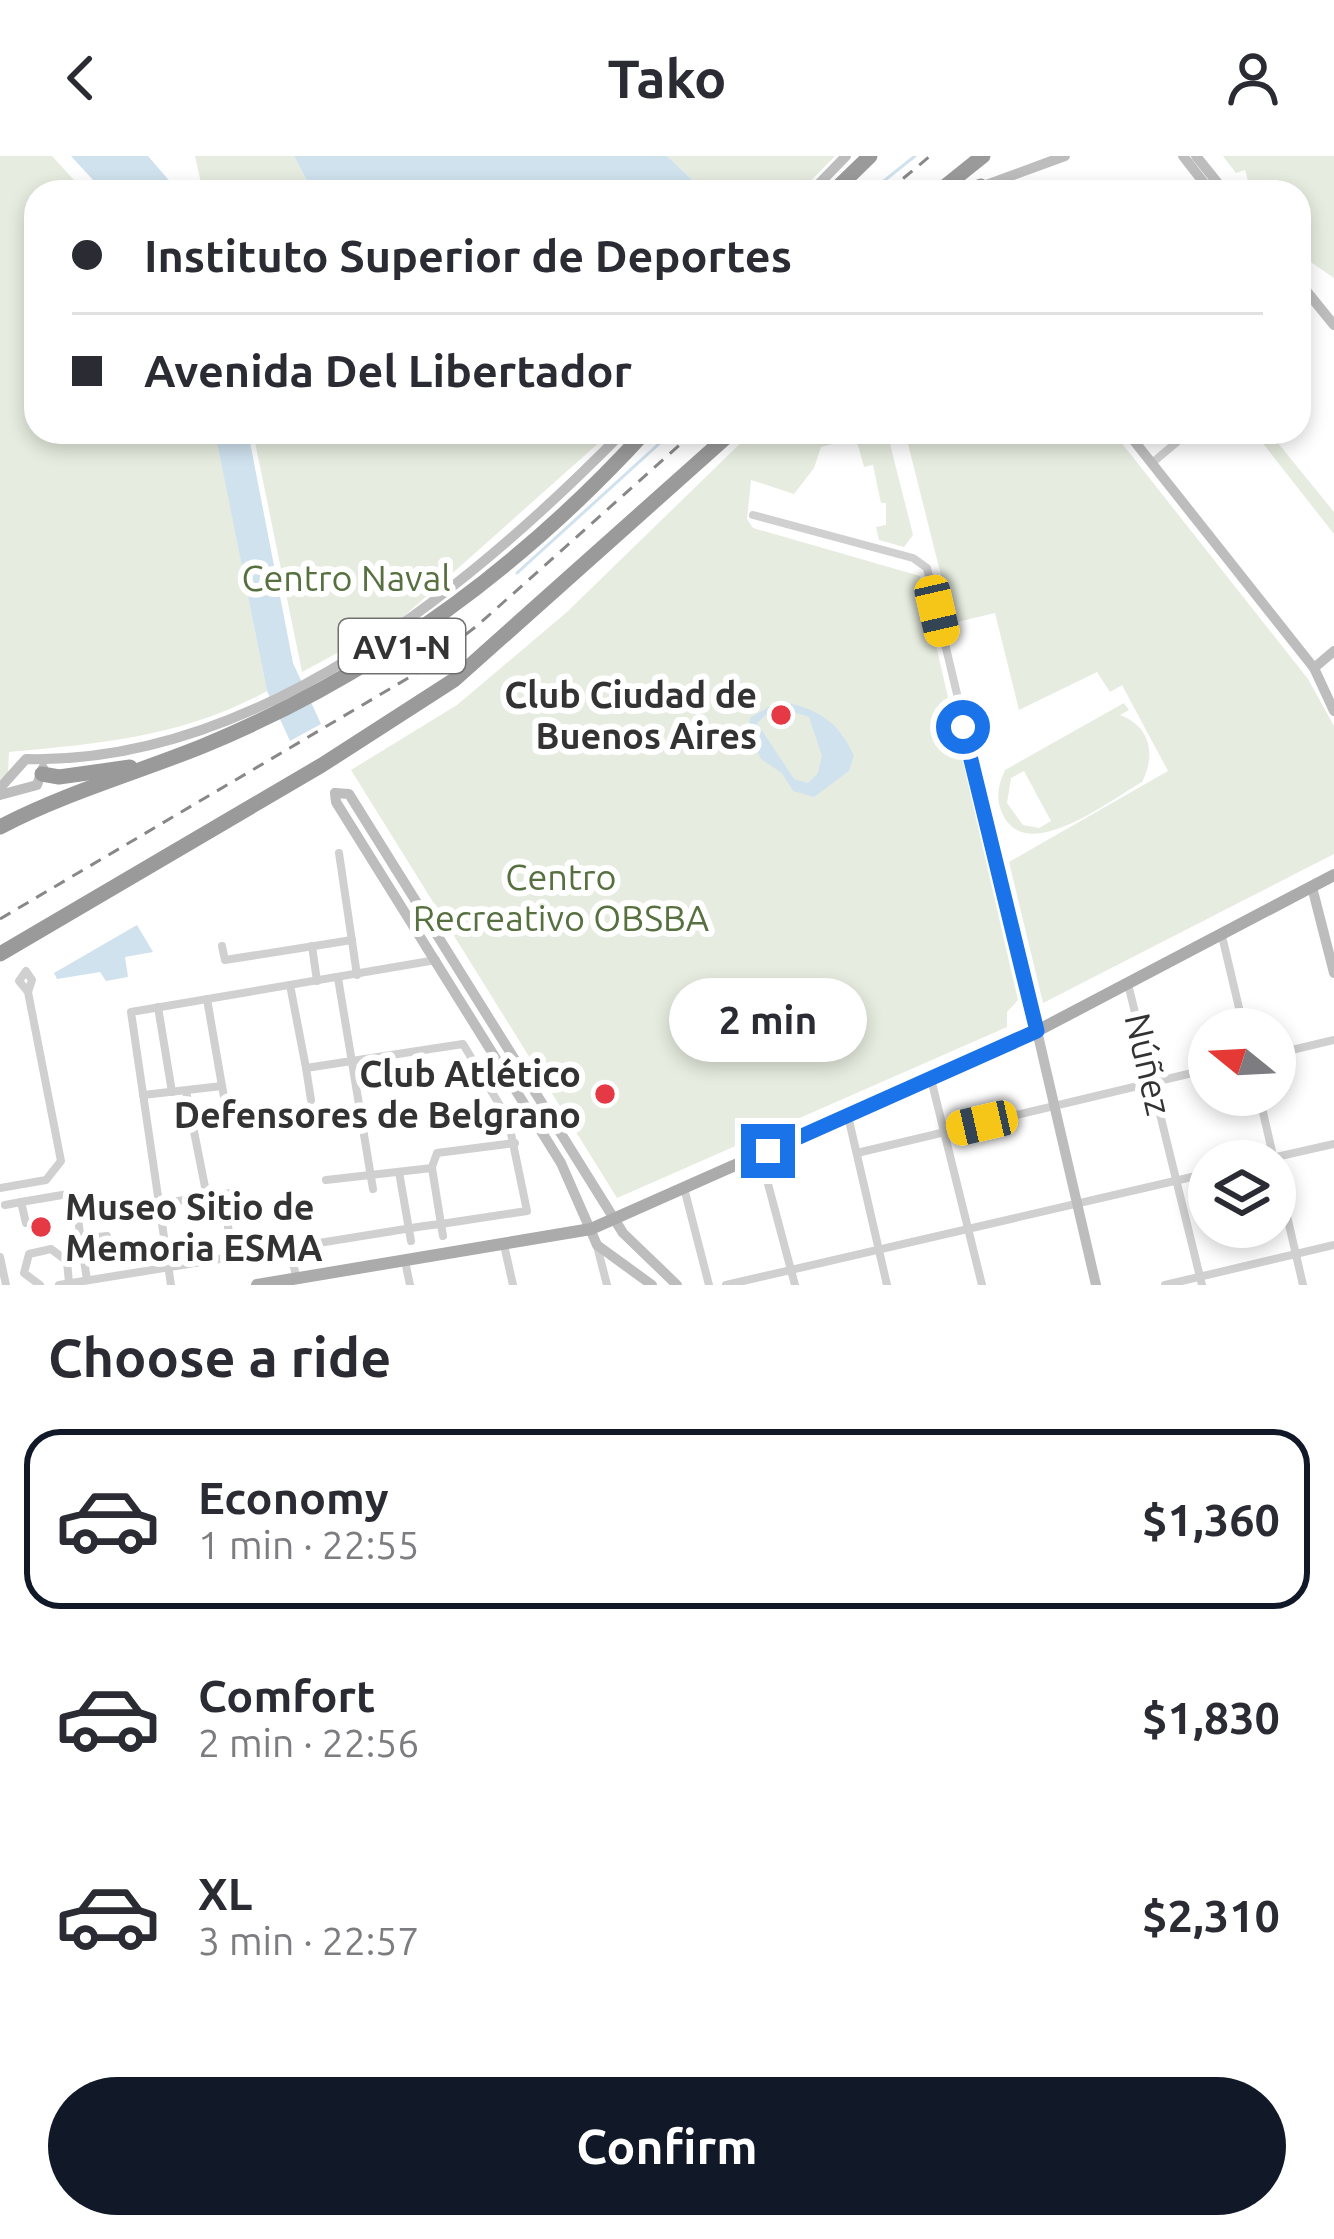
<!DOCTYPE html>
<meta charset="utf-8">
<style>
body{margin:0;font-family:Ubuntu,sans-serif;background:#f2f2f3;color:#2b2b33;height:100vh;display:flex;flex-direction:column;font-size:45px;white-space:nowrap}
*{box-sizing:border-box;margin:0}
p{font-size:39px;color:#7c7c81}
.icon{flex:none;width:66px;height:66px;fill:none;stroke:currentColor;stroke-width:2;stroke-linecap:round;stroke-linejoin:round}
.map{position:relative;height:1129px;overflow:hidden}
.panel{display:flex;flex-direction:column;background:#fff;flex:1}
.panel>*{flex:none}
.top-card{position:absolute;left:24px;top:24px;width:1287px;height:264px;border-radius:36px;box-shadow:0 6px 18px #0003;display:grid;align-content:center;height:264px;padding:0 48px;background:#fff}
.needle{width:78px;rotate:288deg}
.buttons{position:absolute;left:1188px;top:852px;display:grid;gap:24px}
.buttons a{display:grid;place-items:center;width:108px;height:108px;border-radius:50%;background:#fff;box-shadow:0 6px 18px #0003;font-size:60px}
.end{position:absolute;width:54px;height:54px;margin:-27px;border:15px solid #1a73e8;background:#fff;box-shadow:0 0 0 6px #fff}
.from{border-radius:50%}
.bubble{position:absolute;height:84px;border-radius:42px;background:#fff;box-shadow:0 6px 18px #0003;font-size:39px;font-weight:700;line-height:84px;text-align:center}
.car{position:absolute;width:36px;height:72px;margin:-36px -18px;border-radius:15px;box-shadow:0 0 9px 3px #0007;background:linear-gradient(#f5c518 24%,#345 0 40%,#f5c518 0 76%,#345 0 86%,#f5c518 0)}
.top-card b{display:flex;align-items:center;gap:42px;height:114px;font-size:45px}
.top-card b+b{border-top:3px solid #e1e1e2}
.top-card i{width:30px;height:30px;background:#2b2b33}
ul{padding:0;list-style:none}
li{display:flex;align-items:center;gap:36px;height:180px;margin:0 24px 18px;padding:0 24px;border:6px solid transparent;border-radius:36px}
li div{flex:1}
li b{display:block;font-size:45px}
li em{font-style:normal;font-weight:700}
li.active{border-color:#111827}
li>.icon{width:108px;height:108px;stroke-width:1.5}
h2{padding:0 48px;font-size:54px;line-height:144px}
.action{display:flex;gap:24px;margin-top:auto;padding:24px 48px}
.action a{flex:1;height:138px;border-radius:72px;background:#111827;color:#fff;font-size:48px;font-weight:700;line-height:138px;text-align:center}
header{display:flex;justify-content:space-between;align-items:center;height:156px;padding:0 48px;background:#fff;font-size:54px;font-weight:700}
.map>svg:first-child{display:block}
.green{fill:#e6ecdf;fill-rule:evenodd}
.water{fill:#cfe2ee;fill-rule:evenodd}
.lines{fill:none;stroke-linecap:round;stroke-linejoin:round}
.stream{stroke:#cfe2ee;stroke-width:3}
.street{stroke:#d0d0d0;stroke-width:8}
.secondary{stroke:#bdbdbd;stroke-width:10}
.primary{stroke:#ababab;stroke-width:12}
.highway{stroke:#9a9a9a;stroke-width:15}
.rail{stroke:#888;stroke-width:3;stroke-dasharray:12 9;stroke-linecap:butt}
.route{stroke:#1a73e8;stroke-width:15}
.poi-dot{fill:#e63946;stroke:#fff;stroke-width:4.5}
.labels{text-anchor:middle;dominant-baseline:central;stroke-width:12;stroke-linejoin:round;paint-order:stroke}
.shield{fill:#fff;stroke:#707070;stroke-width:3}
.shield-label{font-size:33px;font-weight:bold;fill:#333}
.park-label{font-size:36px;fill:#56703f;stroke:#fff}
.poi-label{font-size:36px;font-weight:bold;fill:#333;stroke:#fff;text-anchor:end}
.street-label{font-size:36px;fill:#333;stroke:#fff}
</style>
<header><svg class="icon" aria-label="back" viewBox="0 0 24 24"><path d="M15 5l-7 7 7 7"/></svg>Tako<svg class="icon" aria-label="person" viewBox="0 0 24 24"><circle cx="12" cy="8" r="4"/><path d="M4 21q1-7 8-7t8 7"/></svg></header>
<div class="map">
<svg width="1334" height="1129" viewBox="0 0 1334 1129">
<rect width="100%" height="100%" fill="#fff"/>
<!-- green -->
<g class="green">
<path d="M 0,0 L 52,0 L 85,36 L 36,36 L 36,276 L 216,279 L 267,535 C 186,580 100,588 9,596 L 8,617 L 0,624 Z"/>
<path d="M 195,0 L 294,0 L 313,36 L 203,36 Z"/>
<path d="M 667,0 L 835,0 L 800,36 L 705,36 Z"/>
<path d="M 1223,0 L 1334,0 L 1334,122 L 1299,98 L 1299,36 L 1251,36 L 1245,14 L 1236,17 Z"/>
<path d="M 253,276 L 611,276 L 402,462 L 302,516 Z"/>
<path d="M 752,276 L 887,276 L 913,379 L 904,391 L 879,384 L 876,371 L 886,369 L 886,347 L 881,347 L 873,309 L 864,311 L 856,282 L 821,291 L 814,312 L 794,338 L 751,324 L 747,363 L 753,372 L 920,420 L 1018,844 L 1007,856 L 1007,871 L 617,1042 L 351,614 L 457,549 L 567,456 Z"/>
<path d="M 905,276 L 1113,276 L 1308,523 L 1334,570 L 1334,698 L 1043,847 L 1009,706 L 1168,615 L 1122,529 L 1110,536 L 1097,516 L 1019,554 L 995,457 L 953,467 Z"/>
<path d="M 1254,276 L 1269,276 L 1334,356 L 1334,378 Z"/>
<path d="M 1124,547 L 1129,554 L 1120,559 C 1151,571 1156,599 1142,626 C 1108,645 1028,709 1003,659 C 995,642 998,631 1005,614 ZM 1024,615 L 1051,665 L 1039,672 L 1023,669 L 1007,647 L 1011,622 Z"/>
</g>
<!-- water -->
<g class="water">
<path d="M 71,0 L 148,0 L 179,36 L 104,36 Z"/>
<path d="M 294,0 L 667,0 L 705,36 L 313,36 Z"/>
<path d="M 215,276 L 248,276 L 293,507 L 321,568 L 290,585 L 267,535 Z"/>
<path d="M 779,545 C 816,552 838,564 854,600 L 849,615 L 814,641 L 793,635 L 782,617 L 761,603 L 749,577 L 750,562 ZM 776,550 L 809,561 L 822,600 L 818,617 L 808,627 L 794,623 L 757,567 Z"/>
<path d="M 137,769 L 153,796 L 125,801 L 128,821 L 106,825 L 100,816 L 57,823 L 54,817 Z"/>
</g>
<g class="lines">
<!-- stream -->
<g class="stream">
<path d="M 870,36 L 915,0"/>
<path d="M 517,417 L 672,276"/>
</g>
<!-- street -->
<g class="street">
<path d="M 1152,307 L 1177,286"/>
<path d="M 753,359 L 913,402 L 927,412 L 1037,874"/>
<path d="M 339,697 L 357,819"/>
<path d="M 1222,780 L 1244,873"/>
<path d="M 222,790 L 225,804 L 352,784"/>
<path d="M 312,790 L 317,825"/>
<path d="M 338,822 L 373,1033"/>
<path d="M 1128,828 L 1202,1129"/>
<path d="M 290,829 L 306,912"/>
<path d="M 207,843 L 222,930"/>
<path d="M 158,851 L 172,936"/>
<path d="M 1275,898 L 1334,884"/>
<path d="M 931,923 L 982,1129"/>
<path d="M 186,935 L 207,1041"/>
<path d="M 143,939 L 222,930 L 227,957"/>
<path d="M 1259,939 L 1303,1129"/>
<path d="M 311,944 L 306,912 L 463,888 L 508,963 L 527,1055 L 441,1068 L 432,1012 L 326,1024"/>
<path d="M 848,960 L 887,1129"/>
<path d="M 857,997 L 1209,913"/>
<path d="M 760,998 L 795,1129"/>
<path d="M 1258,1005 L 1334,988"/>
<path d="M 432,1011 L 437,997 L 515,987"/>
<path d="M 399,1016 L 411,1085"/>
<path d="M 0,1032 L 46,1024 L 61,1005 L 28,836 L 19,825 L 26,815 L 32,824 L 28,836"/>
<path d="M 684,1032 L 709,1129"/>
<path d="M 222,1039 L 234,1102"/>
<path d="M 158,1048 L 237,1036"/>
<path d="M 5,1049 L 21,1046"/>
<path d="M 26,1067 L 21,1046 L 74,1037 L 87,1124"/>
<path d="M 81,1083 L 107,1080"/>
<path d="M 504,1089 L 513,1129"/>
<path d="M 597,1090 L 607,1129"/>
<path d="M 289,1092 L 297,1123"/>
<path d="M 0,1101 L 6,1129"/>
<path d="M 405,1105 L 410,1129"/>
<path d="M 40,1129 L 24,1117 L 29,1098 L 51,1093 L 67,1105 L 69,1127"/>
<path d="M 59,1129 L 424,1070 L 441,1068 L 443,1080"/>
<path d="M 171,1129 L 131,856 L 436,804"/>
<path d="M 726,1129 L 1209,1017"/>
<path d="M 1165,1129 L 1334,1089"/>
</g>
<!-- secondary -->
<g class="secondary">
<path d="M 1183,0 L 1211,36"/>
<path d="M 1196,0 L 1225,36"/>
<path d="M 978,32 L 1065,0"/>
<path d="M 811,36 L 846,0"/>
<path d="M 1299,126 L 1334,169"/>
<path d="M 1127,276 L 1314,512 L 1334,555"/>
<path d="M 1314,512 L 1334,495"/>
<path d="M 0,632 L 26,603 C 256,609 471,431 623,276"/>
<path d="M 335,637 L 349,638 L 623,1077 L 677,1129"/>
<path d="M 335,637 L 336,646 L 561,1007 L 597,1089 L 652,1129"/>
<path d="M 0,639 L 37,629 L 43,612"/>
<path d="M 1312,731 L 1334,817"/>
<path d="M 1037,875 L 1096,1129"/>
</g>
<!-- primary -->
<path class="primary" d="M 257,1129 L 591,1073 L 1037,875 L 1334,719"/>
<!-- highway -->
<g class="highway">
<path d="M 833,36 L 870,0"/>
<path d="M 938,36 L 983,0"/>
<path d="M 969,36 L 981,30"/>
<path d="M 42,618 L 59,621 L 130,611"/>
<path d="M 0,671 C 65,637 136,617 203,590 C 375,519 520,413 645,276"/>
<path d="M 0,798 L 322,609 L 454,524 L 732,276"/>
</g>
<!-- rail -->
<g class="rail">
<path d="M 887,36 L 930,0"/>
<path d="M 0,763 L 415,518 L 478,469 L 694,276"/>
</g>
</g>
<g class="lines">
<!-- route -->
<path class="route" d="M 768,995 L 1037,875 L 963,571"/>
</g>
<!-- markers -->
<g class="poi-dot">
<circle cx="781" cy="559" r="12"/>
<circle cx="605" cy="938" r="12"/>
<circle cx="41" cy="1071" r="12"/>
</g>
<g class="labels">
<!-- shield labels -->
<rect class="shield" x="339" y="463" width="126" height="54" rx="9"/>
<g class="shield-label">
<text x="402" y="490">AV1-N</text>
</g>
<!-- park labels -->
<g class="park-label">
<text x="346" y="421">Centro Naval</text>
<text x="561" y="720">Centro<tspan x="561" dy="41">Recreativo OBSBA</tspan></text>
</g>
<!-- poi labels -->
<g class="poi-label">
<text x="757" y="538">Club Ciudad de<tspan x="757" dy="41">Buenos Aires</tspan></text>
<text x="581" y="917">Club Atlético<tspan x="581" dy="41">Defensores de Belgrano</tspan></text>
<text x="65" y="1050" text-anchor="start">Museo Sitio de<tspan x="65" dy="41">Memoria ESMA</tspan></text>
</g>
<!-- street labels -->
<g class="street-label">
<text transform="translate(1149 908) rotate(77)">Núñez</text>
</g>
</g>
</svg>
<div class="buttons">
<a><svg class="needle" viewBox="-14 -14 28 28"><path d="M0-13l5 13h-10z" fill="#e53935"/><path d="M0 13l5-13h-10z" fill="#7c7c81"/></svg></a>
<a><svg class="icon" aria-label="layers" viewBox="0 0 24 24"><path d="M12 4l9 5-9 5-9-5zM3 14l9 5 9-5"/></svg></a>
</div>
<i class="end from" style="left:963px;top:571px"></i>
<i class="end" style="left:768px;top:995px"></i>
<div class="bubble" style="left:669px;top:822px;width:198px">2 min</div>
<i class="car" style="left:937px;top:455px;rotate:167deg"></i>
<i class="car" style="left:982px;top:967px;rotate:257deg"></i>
<div class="top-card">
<b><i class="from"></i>Instituto Superior de Deportes</b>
<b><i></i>Avenida Del Libertador</b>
</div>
</div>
<section class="panel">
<h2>Choose a ride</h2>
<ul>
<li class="active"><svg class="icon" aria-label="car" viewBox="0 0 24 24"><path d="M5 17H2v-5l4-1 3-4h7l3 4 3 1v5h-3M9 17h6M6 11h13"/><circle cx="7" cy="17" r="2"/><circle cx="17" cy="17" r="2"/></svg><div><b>Economy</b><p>1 min · 22:55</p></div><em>$1,360</em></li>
<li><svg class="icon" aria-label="car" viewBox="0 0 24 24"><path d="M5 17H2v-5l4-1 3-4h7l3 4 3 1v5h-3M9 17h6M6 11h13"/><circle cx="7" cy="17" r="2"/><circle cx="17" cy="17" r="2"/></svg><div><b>Comfort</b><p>2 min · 22:56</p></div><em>$1,830</em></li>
<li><svg class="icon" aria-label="car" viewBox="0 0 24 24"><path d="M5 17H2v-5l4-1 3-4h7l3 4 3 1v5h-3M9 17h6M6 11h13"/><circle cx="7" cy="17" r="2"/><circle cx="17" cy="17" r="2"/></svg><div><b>XL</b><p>3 min · 22:57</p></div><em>$2,310</em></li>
</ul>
<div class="action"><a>Confirm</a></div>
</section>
